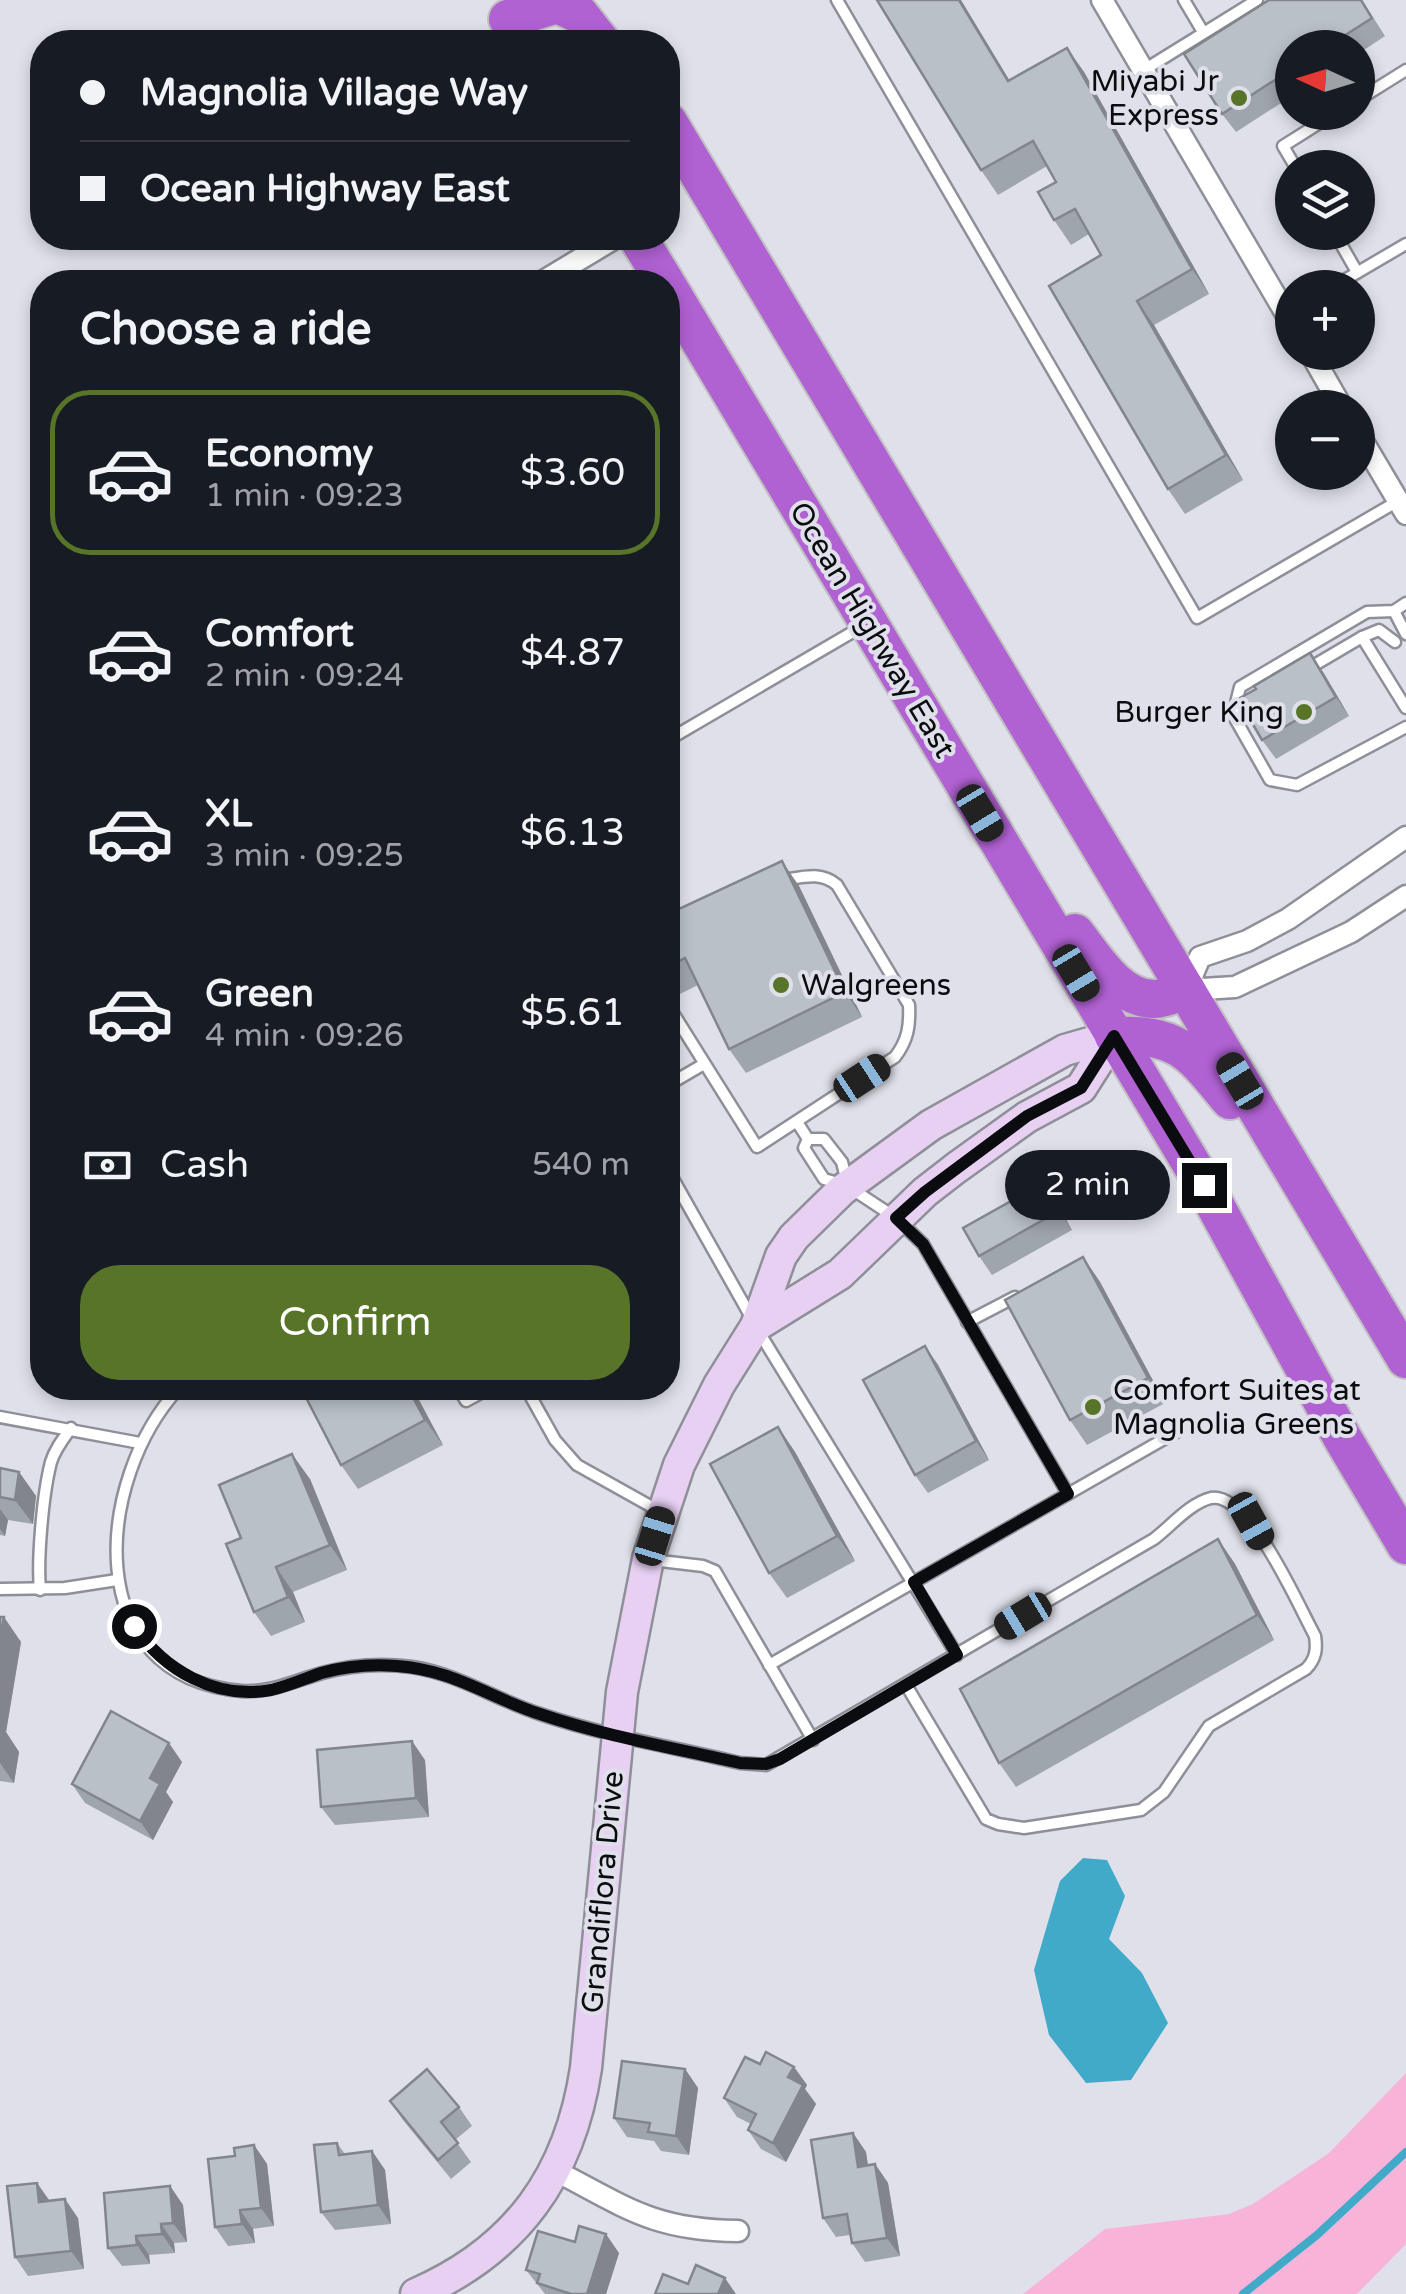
<!DOCTYPE html>
<meta charset="utf-8">
<style>
body{margin:0;font-family:"Varela Round",sans-serif;background:#20242c;color:#f1f3f6;height:100vh;display:flex;flex-direction:column;font-size:38px;white-space:nowrap}
*{box-sizing:border-box;margin:0}
p{font-size:32px;color:#9ea1a6}
.icon{flex:none;width:55px;height:55px;fill:none;stroke:currentColor;stroke-width:2;stroke-linecap:round;stroke-linejoin:round}
.map{position:relative;flex:1;overflow:hidden}
.panel{position:absolute;left:30px;top:270px;width:650px;height:1130px;display:flex;flex-direction:column;background:#171b24;border-radius:40px;box-shadow:0 5px 15px #0003}
.panel>*{flex:none}
.hud{position:absolute;left:30px;top:30px;width:650px;height:220px;border-radius:40px;box-shadow:0 5px 15px #0003;display:grid;align-content:center;height:220px;padding:0 50px;background:#171b24}
.needle{width:65px;rotate:274deg}
.fabs{position:absolute;left:1275px;top:30px;display:grid;gap:20px}
.fabs a{display:grid;place-items:center;width:100px;height:100px;border-radius:50%;background:#171b24;box-shadow:0 5px 15px #0003;font-size:50px}
.end{position:absolute;width:45px;height:45px;margin:-22px;border:12px solid #0b0c0f;background:#fff;box-shadow:0 0 0 5px #fff}
.from{border-radius:50%}
.bubble{position:absolute;height:70px;border-radius:35px;background:#171b24;box-shadow:0 5px 15px #0003;font-size:32px;font-weight:600;line-height:70px;text-align:center}
.car{position:absolute;width:30px;height:60px;margin:-30px -15px;border-radius:12px;box-shadow:0 0 8px 2px #0007;background:linear-gradient(#222 24%,#8ab4d8 0 40%,#222 0 76%,#8ab4d8 0 86%,#222 0)}
.hud b{display:flex;align-items:center;gap:35px;height:95px;font-size:38px}
.hud b+b{border-top:2px solid #363941}
.hud i{width:25px;height:25px;background:#f1f3f6}
ul{padding:0;list-style:none}
li{display:flex;align-items:center;gap:30px;height:165px;margin:0 20px 15px;padding:0 30px;border:5px solid transparent;border-radius:40px}
li div{flex:1}
li b{display:block;font-size:38px}
li em{font-style:normal;font-weight:600}
li.selected{border-color:#587428}
li>.icon{width:90px;height:90px;stroke-width:1.5}
h2{padding:0 50px;font-size:45px;line-height:120px}
.pay{display:flex;align-items:center;gap:25px;height:110px;padding:0 50px;font-size:38px}
.pay p{margin-inline-start:auto}
.button{display:flex;gap:20px;margin-top:auto;padding:20px 50px}
.button a{flex:1;height:115px;border-radius:40px;background:#587428;color:#fff;font-size:40px;font-weight:600;line-height:115px;text-align:center}
.map>svg:first-child{display:block}
.green{fill:#f8b4d8}
.water{fill:#41aac9}
.lines{fill:none;stroke-linecap:round;stroke-linejoin:round}
.stream{stroke:#41aac9;stroke-width:8}
.lane-casing{stroke:#8e8f98;stroke-width:15}
.street-casing{stroke:#8e8f98;stroke-width:25}
.secondary-casing{stroke:#8e8f98;stroke-width:35}
.highway-casing{stroke:#c0c0c1;stroke-width:42}
.lane{stroke:#fff;stroke-width:10}
.street{stroke:#fff;stroke-width:20}
.secondary{stroke:#e7d0f2;stroke-width:30}
.highway{stroke:#b061d2;stroke-width:38}
.wall{fill:#9fa5ac}
.shaded-wall{fill:#82868c}
.building{fill:#b9c0c8;stroke:#82868c;stroke-width:2.5}
.route{stroke:#0b0c0f;stroke-width:12}
.poi-dot{fill:#587428;stroke:#e0e0ea;stroke-width:4}
.labels{text-anchor:middle;dominant-baseline:central;stroke-width:8;stroke-linejoin:round;paint-order:stroke}
.poi-label{font-size:30px;fill:#0b0c0f;stroke:#e0e0ea;text-anchor:end}
.street-label{font-size:30px;fill:#0b0c0f;stroke:#e0e0ea}
</style>
<div class="map">
<svg width="1406" height="2294" viewBox="0 0 1406 2294">
<rect width="100%" height="100%" fill="#e0e0ea"/>
<!-- green -->
<path class="green" d="M 1406,2073 L 1406,2244 L 1357,2294 L 1023,2294 L 1105,2229 L 1229,2214 L 1253,2204 L 1329,2153 Z"/>
<!-- water -->
<path class="water" d="M 1083,1858 L 1107,1860 L 1125,1896 L 1109,1939 L 1142,1973 L 1168,2023 L 1131,2080 L 1086,2083 L 1049,2035 L 1034,1970 L 1060,1881 Z"/>
<g class="lines">
<!-- stream -->
<path class="stream" d="M 1243,2294 L 1317,2235 L 1406,2152"/>
<defs>
<g id="lane">
<path d="M 837,0 L 1197,618 L 1398,501"/>
<path d="M 1184,0 L 1203,32"/>
<path d="M 1144,70 L 1257,0"/>
<path d="M 1358,100 L 1406,70"/>
<path d="M 1296,168 L 1283,146 L 1337,112"/>
<path d="M 1334,232 L 1357,272"/>
<path d="M 1331,288 L 1406,244"/>
<path d="M 1406,603 L 1394,611 L 1367,612 L 1240,687 L 1233,715 L 1270,780 L 1297,785 L 1406,727"/>
<path d="M 1394,611 L 1406,634"/>
<path d="M 1362,637 L 1379,630 L 1395,642"/>
<path d="M 1306,670 L 1362,637 L 1406,708"/>
<path d="M 668,740 L 863,626"/>
<path d="M 668,1005 L 757,1147 L 895,1057 C 908,1040 910,1026 909,1005 L 837,885 C 821,871 803,877 783,880"/>
<path d="M 668,1085 L 704,1064"/>
<path d="M 797,1122 L 808,1139 L 804,1148 L 824,1179 L 848,1186 L 842,1162 L 824,1139 L 808,1139"/>
<path d="M 668,1170 L 751,1317"/>
<path d="M 852,1189 L 896,1218 L 923,1244 L 1068,1494"/>
<path d="M 967,1322 L 1015,1297"/>
<path d="M 759,1332 L 957,1655"/>
<path d="M 179,1388 C 95,1479 78,1677 241,1691 C 271,1693 294,1681 322,1673 C 351,1665 383,1663 412,1667 C 459,1674 496,1700 540,1714 C 605,1736 674,1747 740,1763 L 766,1765 L 1154,1539 C 1171,1526 1190,1503 1211,1498 C 1249,1491 1299,1607 1315,1636 C 1317,1649 1316,1659 1306,1669 L 1209,1726 L 1164,1792 L 1141,1810 L 1024,1828 L 998,1824 L 986,1819 L 906,1685"/>
<path d="M 458,1388 L 466,1401 L 490,1388"/>
<path d="M 526,1388 L 555,1440 L 577,1465 L 661,1512"/>
<path d="M 0,1417 L 140,1443"/>
<path d="M 652,1560 L 703,1566 L 715,1571 L 813,1740"/>
<path d="M 0,1589 L 65,1588 L 117,1580"/>
<path d="M 40,1590 C 37,1558 43,1493 51,1462 C 55,1449 63,1439 71,1428"/>
<path d="M 769,1665 L 1178,1431"/>
</g>
<g id="street">
<path d="M 1102,0 L 1292,324"/>
<path d="M 542,282 L 615,238"/>
<path d="M 1310,352 L 1342,408"/>
<path d="M 1358,433 L 1406,514"/>
<path d="M 1406,837 L 1288,919 L 1247,941 L 1200,957 L 1186,990 L 1235,987 L 1351,932 L 1406,896"/>
<path d="M 556,2171 C 627,2208 654,2230 738,2231"/>
</g>
<g id="secondary">
<path d="M 756,1326 L 840,1274 L 925,1192 L 956,1168 L 1027,1117 L 1081,1088 L 1114,1036"/>
<path d="M 416,2294 C 517,2250 570,2175 586,2068 L 622,1692 L 648,1559 L 679,1465 L 719,1385 L 756,1326 L 781,1256 L 794,1237 L 842,1190 L 931,1125 L 1065,1050 L 1114,1036"/>
</g>
<g id="highway">
<path d="M 508,19 L 557,4 L 579,14 L 601,42"/>
<path d="M 668,122 L 1406,1359"/>
<path d="M 638,238 L 665,282"/>
<path d="M 668,287 L 1204,1185 L 1343,1439 L 1406,1545"/>
<path d="M 1075,933 C 1094,957 1118,999 1154,999 C 1165,999 1176,993 1186,990"/>
<path d="M 1114,1036 C 1179,1033 1192,1054 1230,1100"/>
</g>
</defs>
<!-- lane casing -->
<use href="#lane" class="lane-casing"/>
<!-- street casing -->
<use href="#street" class="street-casing"/>
<!-- secondary casing -->
<use href="#secondary" class="secondary-casing"/>
<!-- highway casing -->
<use href="#highway" class="highway-casing"/>
<!-- lane -->
<use href="#lane" class="lane"/>
<!-- street -->
<use href="#street" class="street"/>
<!-- secondary -->
<use href="#secondary" class="secondary"/>
<!-- highway -->
<use href="#highway" class="highway"/>
</g>
<!-- wall -->
<g class="wall">
<path d="M 1269,0 L 1362,0 L 1385,36 L 1358,54 L 1358,48 L 1292,48 L 1292,96 L 1236,132 L 1222,114 Z"/>
<path d="M 1067,48 L 1084,72 L 1209,294 L 1154,325 L 1243,480 L 1185,514 L 1168,489 L 1101,255 L 1089,234 L 1071,245 L 1054,220 L 1056,182 L 1047,166 L 998,195 L 981,170 L 1010,80 Z"/>
<path d="M 1323,672 L 1349,716 L 1276,759 L 1262,740 Z"/>
<path d="M 799,886 L 862,1017 L 746,1073 L 729,1049 L 698,985 L 680,994 L 668,976 L 668,914 Z"/>
<path d="M 1043,1183 L 1056,1202 L 1072,1230 L 992,1275 L 979,1256 Z"/>
<path d="M 1083,1257 L 1100,1282 L 1165,1403 L 1087,1445 L 1070,1420 Z"/>
<path d="M 668,1266 L 679,1285 L 668,1292 Z"/>
<path d="M 668,1294 L 678,1311 L 668,1317 Z"/>
<path d="M 925,1346 L 938,1365 L 989,1460 L 928,1493 L 915,1475 Z"/>
<path d="M 301,1388 L 411,1388 L 443,1445 L 358,1489 L 341,1465 Z"/>
<path d="M 778,1427 L 795,1452 L 855,1561 L 787,1598 L 769,1573 Z"/>
<path d="M 0,1468 L 19,1472 L 36,1496 L 33,1524 L 8,1520 L 5,1536 L 0,1535 Z"/>
<path d="M 310,1479 L 347,1570 L 293,1592 L 305,1622 L 271,1636 L 254,1612 L 241,1538 Z"/>
<path d="M 1218,1539 L 1235,1564 L 1274,1640 L 1016,1787 L 999,1763 Z"/>
<path d="M 0,1617 L 21,1642 L 6,1732 L 19,1752 L 14,1783 L 0,1781 Z"/>
<path d="M 425,1760 L 429,1817 L 335,1825 L 321,1807 Z"/>
<path d="M 182,1762 L 166,1792 L 173,1802 L 153,1840 L 85,1803 L 72,1784 Z"/>
<path d="M 760,2064 L 794,2067 L 807,2085 L 805,2089 L 816,2104 L 786,2162 L 761,2149 L 748,2130 L 751,2124 L 737,2117 L 724,2098 Z"/>
<path d="M 685,2069 L 698,2088 L 689,2155 L 661,2151 L 654,2141 L 627,2137 L 614,2118 Z"/>
<path d="M 390,2101 L 459,2107 L 472,2126 L 455,2140 L 471,2162 L 451,2179 L 403,2120 Z"/>
<path d="M 853,2133 L 866,2152 L 868,2166 L 875,2164 L 888,2183 L 900,2256 L 865,2262 L 852,2243 L 850,2235 L 836,2237 L 823,2218 Z"/>
<path d="M 337,2143 L 345,2154 L 372,2151 L 385,2170 L 391,2224 L 335,2230 L 321,2212 Z"/>
<path d="M 254,2145 L 267,2164 L 274,2226 L 253,2229 L 255,2243 L 228,2246 L 215,2227 L 235,2156 Z"/>
<path d="M 37,2183 L 50,2201 L 78,2218 L 84,2269 L 28,2276 L 15,2257 Z"/>
<path d="M 170,2186 L 183,2205 L 187,2242 L 174,2243 L 175,2253 L 149,2255 L 150,2264 L 122,2266 L 108,2248 Z"/>
<path d="M 575,2242 L 619,2253 L 606,2294 L 545,2294 L 526,2270 Z"/>
</g>
<!-- shaded-wall -->
<g class="shaded-wall">
<path d="M 959,0 L 961,0 L 1025,106 L 1008,81 Z"/>
<path d="M 1067,48 L 1084,72 L 1209,294 L 1192,269 Z"/>
<path d="M 1137,301 L 1154,325 L 1243,480 L 1226,455 Z"/>
<path d="M 1310,653 L 1323,672 L 1349,716 L 1336,697 Z"/>
<path d="M 782,861 L 799,886 L 862,1017 L 845,992 Z"/>
<path d="M 1043,1183 L 1056,1202 L 1072,1230 L 1059,1211 Z"/>
<path d="M 1083,1257 L 1100,1282 L 1165,1403 L 1148,1378 Z"/>
<path d="M 925,1346 L 938,1365 L 989,1460 L 976,1441 Z"/>
<path d="M 408,1388 L 411,1388 L 417,1396 L 443,1445 L 425,1420 Z"/>
<path d="M 778,1427 L 795,1452 L 855,1561 L 837,1536 Z"/>
<path d="M 292,1454 L 310,1479 L 347,1570 L 330,1545 Z"/>
<path d="M 19,1472 L 36,1496 L 33,1524 L 15,1500 Z"/>
<path d="M 0,1509 L 8,1520 L 5,1536 L 0,1529 Z"/>
<path d="M 1218,1539 L 1235,1564 L 1274,1640 L 1257,1615 Z"/>
<path d="M 276,1567 L 293,1592 L 305,1622 L 288,1597 Z"/>
<path d="M 4,1617 L 21,1642 L 6,1732 L 19,1752 L 14,1783 L 0,1763 L 0,1639 Z"/>
<path d="M 412,1741 L 425,1760 L 429,1817 L 416,1798 Z"/>
<path d="M 169,1743 L 182,1762 L 166,1792 L 173,1802 L 153,1840 L 140,1821 L 150,1778 Z"/>
<path d="M 794,2067 L 807,2085 L 805,2089 L 816,2104 L 786,2162 L 773,2143 L 788,2077 Z"/>
<path d="M 685,2069 L 698,2088 L 689,2155 L 676,2136 Z"/>
<path d="M 853,2133 L 866,2152 L 871,2186 L 858,2167 Z"/>
<path d="M 254,2145 L 267,2164 L 274,2226 L 261,2208 Z"/>
<path d="M 372,2151 L 385,2170 L 391,2224 L 378,2205 Z"/>
<path d="M 875,2164 L 888,2183 L 900,2256 L 887,2238 Z"/>
<path d="M 37,2183 L 50,2202 L 39,2202 Z"/>
<path d="M 170,2186 L 183,2205 L 187,2242 L 173,2223 Z"/>
<path d="M 65,2199 L 78,2218 L 84,2269 L 71,2251 Z"/>
<path d="M 240,2210 L 253,2229 L 255,2243 L 242,2224 Z"/>
<path d="M 161,2224 L 174,2243 L 175,2253 L 162,2234 Z"/>
<path d="M 606,2234 L 619,2253 L 606,2294 L 587,2294 Z"/>
<path d="M 136,2236 L 149,2255 L 150,2264 L 137,2245 Z"/>
<path d="M 725,2278 L 736,2294 L 718,2294 Z"/>
</g>
<!-- building -->
<g class="building">
<path d="M 877,0 L 959,0 L 1008,81 L 1067,48 L 1192,269 L 1137,301 L 1226,455 L 1168,489 L 1049,286 L 1101,255 L 1075,209 L 1054,220 L 1038,192 L 1056,182 L 1033,141 L 981,170 Z"/>
<path d="M 1269,0 L 1361,0 L 1372,18 L 1325,48 L 1292,48 L 1292,69 L 1222,114 L 1184,54 Z"/>
<path d="M 1310,653 L 1336,697 L 1262,740 L 1238,699 L 1256,689 L 1254,686 Z"/>
<path d="M 782,861 L 845,992 L 729,1049 L 685,958 L 668,967 L 668,914 Z"/>
<path d="M 1043,1183 L 1059,1211 L 979,1256 L 963,1228 Z"/>
<path d="M 1083,1257 L 1148,1378 L 1070,1420 L 1005,1300 Z"/>
<path d="M 925,1346 L 976,1441 L 915,1475 L 863,1380 Z"/>
<path d="M 301,1388 L 408,1388 L 425,1420 L 341,1465 Z"/>
<path d="M 778,1427 L 837,1536 L 769,1573 L 710,1464 Z"/>
<path d="M 292,1454 L 330,1545 L 276,1567 L 288,1597 L 254,1612 L 226,1544 L 241,1538 L 219,1485 Z"/>
<path d="M 0,1468 L 19,1472 L 15,1500 L 0,1497 Z"/>
<path d="M 1218,1539 L 1257,1615 L 999,1763 L 960,1689 Z"/>
<path d="M 0,1617 L 4,1617 L 0,1639 Z"/>
<path d="M 111,1711 L 169,1743 L 150,1778 L 160,1784 L 140,1821 L 72,1784 Z"/>
<path d="M 412,1741 L 416,1798 L 321,1807 L 317,1750 Z"/>
<path d="M 766,2052 L 794,2067 L 788,2077 L 803,2085 L 773,2143 L 748,2130 L 756,2114 L 724,2098 L 745,2057 L 760,2064 Z"/>
<path d="M 622,2061 L 685,2069 L 676,2136 L 648,2132 L 650,2123 L 614,2118 Z"/>
<path d="M 427,2069 L 459,2107 L 441,2122 L 458,2143 L 438,2160 L 390,2101 Z"/>
<path d="M 853,2133 L 858,2167 L 875,2164 L 887,2238 L 852,2243 L 847,2214 L 823,2218 L 811,2140 Z"/>
<path d="M 337,2143 L 339,2155 L 372,2151 L 378,2205 L 321,2212 L 314,2145 Z"/>
<path d="M 254,2145 L 261,2208 L 240,2210 L 242,2224 L 215,2227 L 208,2159 L 235,2156 L 234,2148 Z"/>
<path d="M 37,2183 L 39,2202 L 65,2199 L 71,2251 L 15,2257 L 7,2186 Z"/>
<path d="M 170,2186 L 173,2223 L 161,2224 L 162,2234 L 136,2236 L 137,2245 L 108,2248 L 104,2193 Z"/>
<path d="M 579,2226 L 606,2234 L 587,2294 L 571,2294 L 537,2283 L 540,2274 L 526,2270 L 538,2231 L 575,2242 Z"/>
<path d="M 696,2265 L 725,2278 L 718,2294 L 655,2294 L 663,2274 L 688,2284 Z"/>
</g>
<g class="lines">
<!-- route -->
<path class="route" d="M 134,1626 C 164,1670 215,1700 271,1690 C 288,1686 304,1679 321,1673 C 346,1666 371,1664 397,1666 C 454,1670 488,1697 540,1714 C 604,1736 674,1748 740,1763 L 766,1764 L 780,1759 L 957,1655 L 914,1582 L 1068,1494 L 923,1244 L 896,1218 L 925,1192 L 1027,1116 L 1081,1088 L 1114,1036 L 1204,1185"/>
</g>
<!-- markers -->
<g class="poi-dot">
<circle cx="1239" cy="98" r="10"/>
<circle cx="1304" cy="712" r="10"/>
<circle cx="781" cy="985" r="10"/>
<circle cx="1093" cy="1407" r="10"/>
</g>
<g class="labels">
<!-- poi labels -->
<g class="poi-label">
<text x="1219" y="81">Miyabi Jr<tspan x="1219" dy="34">Express</tspan></text>
<text x="1284" y="712">Burger King</text>
<text x="801" y="985" text-anchor="start">Walgreens</text>
<text x="1113" y="1390" text-anchor="start">Comfort Suites at<tspan x="1113" dy="34">Magnolia Greens</tspan></text>
</g>
<!-- street labels -->
<g class="street-label">
<text transform="translate(872 630) rotate(59)">Ocean Highway East</text>
<text transform="translate(603 1892) rotate(-85)">Grandiflora Drive</text>
</g>
</g>
</svg>
<div class="fabs">
<a><svg class="needle" viewBox="-14 -14 28 28"><path d="M0-13l5 13h-10z" fill="#e53935"/><path d="M0 13l5-13h-10z" fill="#9ea1a6"/></svg></a>
<a><svg class="icon" aria-label="layers" viewBox="0 0 24 24"><path d="M12 4l9 5-9 5-9-5zM3 14l9 5 9-5"/></svg></a>
<a>+</a>
<a>−</a>
</div>
<i class="end from" style="left:134px;top:1626px"></i>
<i class="end" style="left:1204px;top:1185px"></i>
<div class="bubble" style="left:1005px;top:1150px;width:165px">2 min</div>
<i class="car" style="left:980px;top:813px;rotate:149deg"></i>
<i class="car" style="left:1076px;top:973px;rotate:149deg"></i>
<i class="car" style="left:862px;top:1078px;rotate:57deg"></i>
<i class="car" style="left:1240px;top:1081px;rotate:329deg"></i>
<i class="car" style="left:1251px;top:1521px;rotate:151deg"></i>
<i class="car" style="left:655px;top:1536px;rotate:17deg"></i>
<i class="car" style="left:1023px;top:1616px;rotate:239deg"></i>
<div class="hud">
<b><i class="from"></i>Magnolia Village Way</b>
<b><i></i>Ocean Highway East</b>
</div>
<section class="panel">
<h2>Choose a ride</h2>
<ul>
<li class="selected"><svg class="icon" aria-label="car" viewBox="0 0 24 24"><path d="M5 17H2v-5l4-1 3-4h7l3 4 3 1v5h-3M9 17h6M6 11h13"/><circle cx="7" cy="17" r="2"/><circle cx="17" cy="17" r="2"/></svg><div><b>Economy</b><p>1 min · 09:23</p></div><em>$3.60</em></li>
<li><svg class="icon" aria-label="car" viewBox="0 0 24 24"><path d="M5 17H2v-5l4-1 3-4h7l3 4 3 1v5h-3M9 17h6M6 11h13"/><circle cx="7" cy="17" r="2"/><circle cx="17" cy="17" r="2"/></svg><div><b>Comfort</b><p>2 min · 09:24</p></div><em>$4.87</em></li>
<li><svg class="icon" aria-label="car" viewBox="0 0 24 24"><path d="M5 17H2v-5l4-1 3-4h7l3 4 3 1v5h-3M9 17h6M6 11h13"/><circle cx="7" cy="17" r="2"/><circle cx="17" cy="17" r="2"/></svg><div><b>XL</b><p>3 min · 09:25</p></div><em>$6.13</em></li>
<li><svg class="icon" aria-label="car" viewBox="0 0 24 24"><path d="M5 17H2v-5l4-1 3-4h7l3 4 3 1v5h-3M9 17h6M6 11h13"/><circle cx="7" cy="17" r="2"/><circle cx="17" cy="17" r="2"/></svg><div><b>Green</b><p>4 min · 09:26</p></div><em>$5.61</em></li>
</ul>
<div class="pay"><svg class="icon" aria-label="cash" viewBox="0 0 24 24"><path d="M3 7h18v10H3z"/><circle cx="12" cy="12" r="2"/></svg>Cash<p>540 m</p></div>
<div class="button"><a>Confirm</a></div>
</section>
</div>
